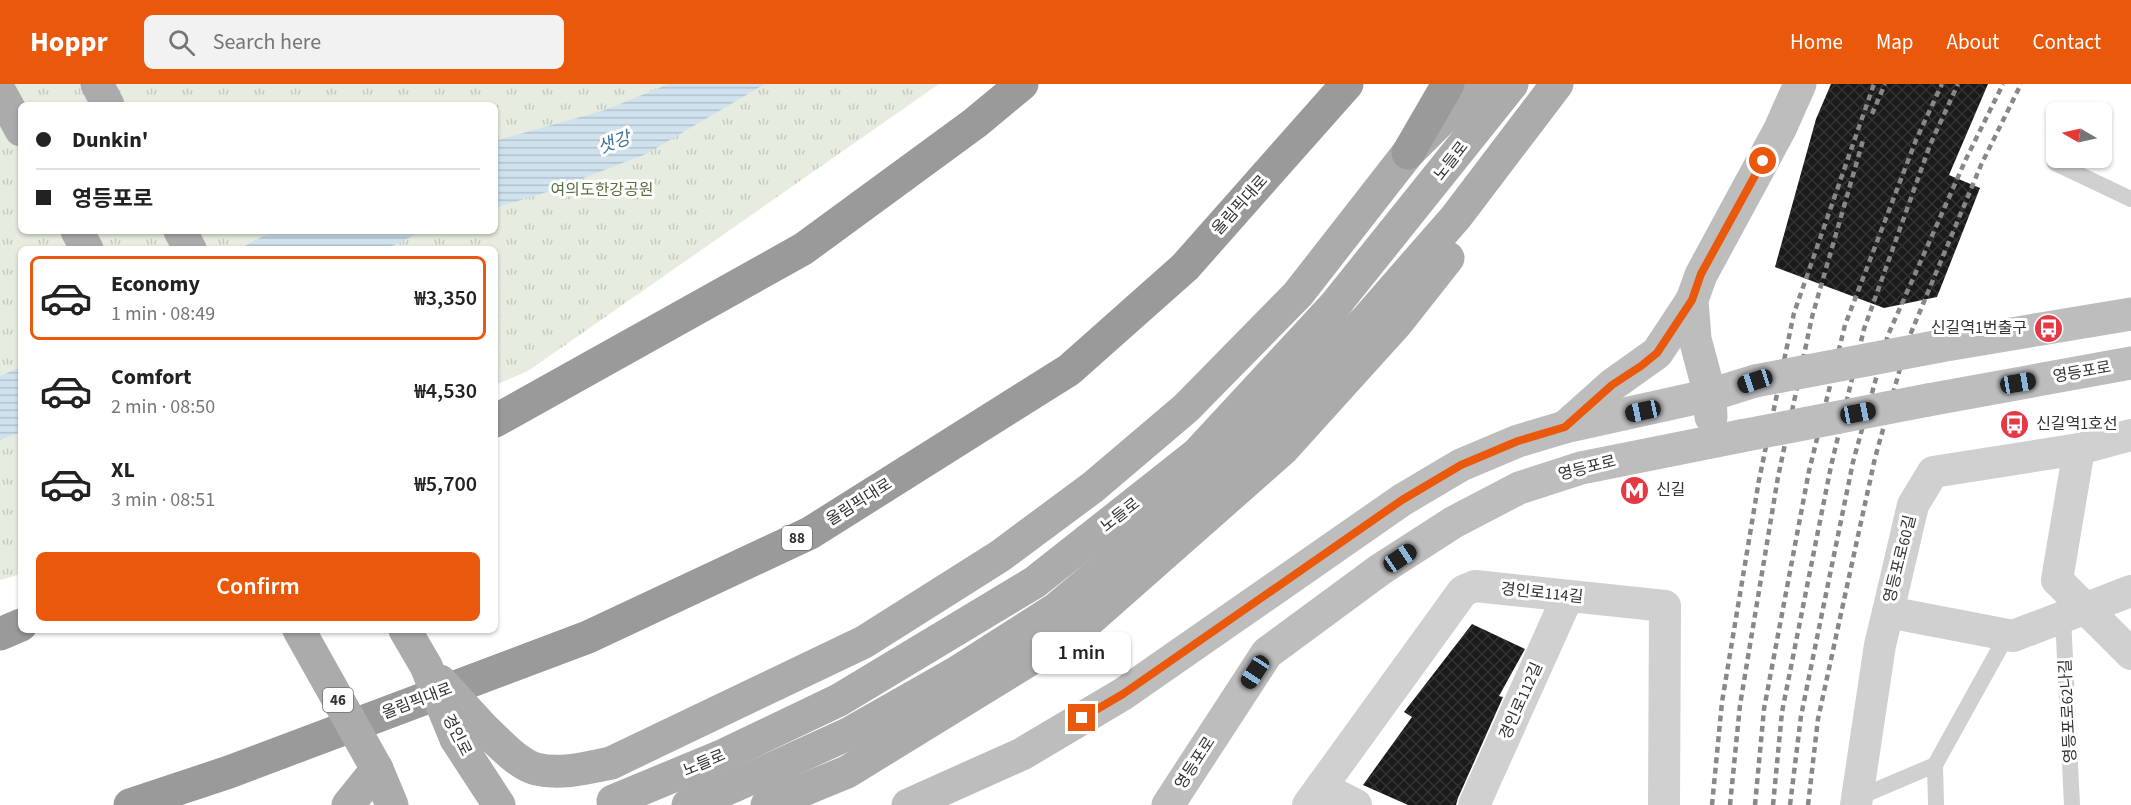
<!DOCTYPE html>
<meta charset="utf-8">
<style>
body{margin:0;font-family:"Source Sans 3","Noto Sans KR",sans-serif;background:#f2f2f2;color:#222;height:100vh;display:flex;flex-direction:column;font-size:22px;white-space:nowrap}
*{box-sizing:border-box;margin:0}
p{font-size:20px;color:#767676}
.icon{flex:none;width:33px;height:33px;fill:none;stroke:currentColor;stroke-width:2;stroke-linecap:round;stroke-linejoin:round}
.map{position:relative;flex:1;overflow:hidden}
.drawer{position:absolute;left:18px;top:162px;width:480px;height:387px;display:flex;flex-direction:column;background:#fff;border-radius:9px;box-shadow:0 2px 4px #0004}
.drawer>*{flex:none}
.hud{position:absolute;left:18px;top:18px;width:480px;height:132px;border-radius:9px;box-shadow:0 2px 4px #0004;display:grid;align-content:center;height:132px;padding:0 18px;background:#fff}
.needle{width:39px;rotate:279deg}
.fabs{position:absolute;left:2046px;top:18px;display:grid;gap:12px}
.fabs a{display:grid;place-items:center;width:66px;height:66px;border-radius:9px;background:#fff;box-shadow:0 2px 4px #0004;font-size:30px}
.end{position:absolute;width:27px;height:27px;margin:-14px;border:8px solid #ea580c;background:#fff;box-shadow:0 0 0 3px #fff}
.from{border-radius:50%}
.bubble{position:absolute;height:42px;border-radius:9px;background:#fff;box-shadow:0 2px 4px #0004;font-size:20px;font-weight:600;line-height:42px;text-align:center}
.car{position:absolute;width:18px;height:36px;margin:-18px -9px;border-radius:8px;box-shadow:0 0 4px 2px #0007;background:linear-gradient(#222 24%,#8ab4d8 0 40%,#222 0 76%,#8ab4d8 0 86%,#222 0)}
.hud b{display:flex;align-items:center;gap:21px;height:57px;font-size:22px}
.hud b+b{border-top:2px solid #e0e0e0}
.hud i{width:15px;height:15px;background:#222}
ul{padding:10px 0 0;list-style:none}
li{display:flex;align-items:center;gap:18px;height:84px;margin:0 12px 9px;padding:0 6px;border:3px solid transparent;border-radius:9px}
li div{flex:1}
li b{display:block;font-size:22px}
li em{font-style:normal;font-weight:600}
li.on{border-color:#ea580c}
li>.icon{width:54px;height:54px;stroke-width:1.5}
.primary-button{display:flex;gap:12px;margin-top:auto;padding:12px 18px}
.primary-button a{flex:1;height:69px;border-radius:9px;background:#ea580c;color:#fff;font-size:24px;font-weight:600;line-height:69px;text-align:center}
header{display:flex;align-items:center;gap:36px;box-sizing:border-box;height:84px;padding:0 30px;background:#ea580c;color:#fff}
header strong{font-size:28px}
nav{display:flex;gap:33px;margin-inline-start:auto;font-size:21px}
.search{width:420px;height:54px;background:#f2f2f2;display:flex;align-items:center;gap:15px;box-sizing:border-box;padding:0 21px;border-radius:9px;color:#767676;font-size:22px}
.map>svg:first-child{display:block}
.park{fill:url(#park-tufts);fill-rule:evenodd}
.water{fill:url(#water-rules)}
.building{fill:url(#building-cross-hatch)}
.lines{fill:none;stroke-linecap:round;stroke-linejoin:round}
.lane{stroke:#d0d0d0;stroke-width:16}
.street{stroke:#d0d0d0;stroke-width:32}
.secondary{stroke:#bdbdbd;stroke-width:33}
.primary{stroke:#ababab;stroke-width:33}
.highway{stroke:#9a9a9a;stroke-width:33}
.rail{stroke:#888;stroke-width:4.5;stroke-dasharray:6 4.5;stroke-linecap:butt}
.secondary-bridge{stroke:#bdbdbd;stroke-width:33}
.primary-bridge{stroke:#ababab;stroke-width:33}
.route{stroke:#ea580c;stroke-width:8}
.labels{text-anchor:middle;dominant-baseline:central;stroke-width:6;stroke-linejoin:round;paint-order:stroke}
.shield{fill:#fff;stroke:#707070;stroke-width:1.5}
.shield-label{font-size:15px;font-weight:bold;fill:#333}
.street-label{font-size:16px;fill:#333;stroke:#fff}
.park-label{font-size:16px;fill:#56703f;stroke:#fff}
.poi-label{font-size:16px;fill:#333;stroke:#fff;text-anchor:start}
.water-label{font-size:18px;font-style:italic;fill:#3f7597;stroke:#fff}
</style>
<header>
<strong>Hoppr</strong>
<div class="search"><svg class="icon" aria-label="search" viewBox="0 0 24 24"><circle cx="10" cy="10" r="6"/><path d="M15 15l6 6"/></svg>Search here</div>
<nav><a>Home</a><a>Map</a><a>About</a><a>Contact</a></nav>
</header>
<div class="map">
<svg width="2131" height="721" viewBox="0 0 2131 721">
<defs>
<pattern id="park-tufts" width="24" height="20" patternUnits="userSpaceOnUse" patternTransform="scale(1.5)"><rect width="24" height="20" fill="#e6ecdf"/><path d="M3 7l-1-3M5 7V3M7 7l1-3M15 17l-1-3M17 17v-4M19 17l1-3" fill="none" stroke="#c6cbc0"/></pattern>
<pattern id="water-rules" width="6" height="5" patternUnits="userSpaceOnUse" patternTransform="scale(1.5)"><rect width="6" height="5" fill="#cfe2ee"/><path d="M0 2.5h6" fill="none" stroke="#b2c2cd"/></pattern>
<pattern id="building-cross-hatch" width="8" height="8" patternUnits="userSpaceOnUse" patternTransform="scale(1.5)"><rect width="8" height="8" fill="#1a1a1a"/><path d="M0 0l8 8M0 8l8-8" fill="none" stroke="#333"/></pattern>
</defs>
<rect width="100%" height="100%" fill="#fff"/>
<!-- park -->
<path class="park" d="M 0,0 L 939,0 L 528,287 L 495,301 L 495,165 L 21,165 L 21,490 L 0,496 ZM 21,21 L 495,21 L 495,147 L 21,147 Z"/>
<!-- water -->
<g class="water">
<path d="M 669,0 L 765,0 L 646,70 L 550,107 L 495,124 L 495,57 L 605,26 Z"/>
<path d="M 273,147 L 423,147 L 386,165 L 239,165 Z"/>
<path d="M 21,283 L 21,348 L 0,356 L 0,292 Z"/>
</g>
<!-- building -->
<g class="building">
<path d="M 1831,0 L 1988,0 L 1949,91 L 1980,104 L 1937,213 L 1884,224 L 1775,183 L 1816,35 Z"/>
<path d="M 1472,540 L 1525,565 L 1499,612 L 1503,613 L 1458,714 L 1456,721 L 1408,721 L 1363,701 L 1412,633 L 1404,628 Z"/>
</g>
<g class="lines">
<!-- lane -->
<g class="lane">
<path d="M 2055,79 L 2131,115"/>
<path d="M 2063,533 L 2072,721"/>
<path d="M 1935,681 L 2007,551"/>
<path d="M 1857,714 L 1935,681 L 1936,721"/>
</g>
<!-- street -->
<g class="street">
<path d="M 2079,365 L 2057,496 L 2131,570"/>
<path d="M 1888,528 L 2013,552 L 2131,507"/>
<path d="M 1321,703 L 1356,721"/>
<path d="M 1308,721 L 1463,507 L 1475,502 L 1665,522 L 1664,721"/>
<path d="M 1474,721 L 1568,512"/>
<path d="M 1856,721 L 1880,561 L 1888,528 L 1913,421 L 1933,388 L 2079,365 L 2131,351"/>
</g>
<!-- secondary -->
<g class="secondary">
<path d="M 1940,262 L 2131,230"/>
<path d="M 1928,316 L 2131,279"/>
<path d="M 1711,333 L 1710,311 L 1695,255 L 1692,216 L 1701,191 L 1780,45 L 1800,0"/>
<path d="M 1565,343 L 1612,301 L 1657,269 L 1692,216"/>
<path d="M 908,721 L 1022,670 L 1123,610 L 1402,416 L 1461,381 L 1518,357 L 1565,343 L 1710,311 L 1755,297"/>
<path d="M 1168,721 L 1267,569 L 1381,485 L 1454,438 L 1519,404 L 1581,384 L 1741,352"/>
</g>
<!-- primary -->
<g class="primary">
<path d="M 97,0 L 108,21"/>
<path d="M 0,8 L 21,46"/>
<path d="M 77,147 L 87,165"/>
<path d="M 180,147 L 190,165"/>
<path d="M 484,645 C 499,658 516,679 536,685 C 561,691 587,684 611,679 L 864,558 L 1000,472 L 1093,403 L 1186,324 L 1298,210 L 1408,69 L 1477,0"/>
<path d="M 456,655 L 499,721"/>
<path d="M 613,717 L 724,671 L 839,616 L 1035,498 L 1197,370 L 1335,221 L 1512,0"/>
<path d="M 348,721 L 377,685 L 392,721"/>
<path d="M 688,721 L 734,702 L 848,650 L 959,587 L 1056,525 L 1200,405 L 1367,235 L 1456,133 L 1557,0"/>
<path d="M 767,721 L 847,688 L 1078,546 L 1283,365 L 1396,240 L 1448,174"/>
</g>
<!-- highway -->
<g class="highway">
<path d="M 1408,69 L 1448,0"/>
<path d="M 495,337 L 803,165 L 975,39 L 1022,0"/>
<path d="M 0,550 L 21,541"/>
<path d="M 130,721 L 229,688 L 588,553 L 810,449 L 1069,286 L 1185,183 L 1347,0"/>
</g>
<!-- rail -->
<g class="rail">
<path d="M 1872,30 L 1885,0"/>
<path d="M 1712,721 L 1722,618 L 1759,396 L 1794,229 L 1874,0"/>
<path d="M 1730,721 L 1740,621 L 1778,393 L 1812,233 L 1864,53"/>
<path d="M 1755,721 L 1764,625 L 1809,387 L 1845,241 L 1916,56 L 1942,0"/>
<path d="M 1773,721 L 1782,628 L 1831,382 L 1864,245 L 1930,61 L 1958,0"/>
<path d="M 1790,721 L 1801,632 L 1853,378 L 1888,251 L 1966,75 L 2003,0"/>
<path d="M 1808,721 L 1818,635 L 1875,374 L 1908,256 L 1981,81 L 2021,0"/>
</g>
<!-- secondary-bridge -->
<g class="secondary-bridge">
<path d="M 1755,297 L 1940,262"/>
<path d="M 1741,352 L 1928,316"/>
</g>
<!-- primary-bridge -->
<g class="primary-bridge">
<path d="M 299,546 L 377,685"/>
<path d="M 405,546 L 426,582 L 456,655"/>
<path d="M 440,597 L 484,645"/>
</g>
</g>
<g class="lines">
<!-- route -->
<path class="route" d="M 1082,634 L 1123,610 L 1402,416 L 1461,381 L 1518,357 L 1565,343 L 1612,301 L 1641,282 L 1657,269 L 1692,216 L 1701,190 L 1763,77"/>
</g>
<!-- icons -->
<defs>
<symbol id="bus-disc" viewBox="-11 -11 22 22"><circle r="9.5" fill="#e63946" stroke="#fff"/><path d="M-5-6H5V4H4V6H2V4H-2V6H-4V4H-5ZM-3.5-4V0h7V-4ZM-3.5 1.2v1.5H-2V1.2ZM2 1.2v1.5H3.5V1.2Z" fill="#fff"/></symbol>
<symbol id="metro-disc" viewBox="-11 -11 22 22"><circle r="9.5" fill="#e63946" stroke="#fff"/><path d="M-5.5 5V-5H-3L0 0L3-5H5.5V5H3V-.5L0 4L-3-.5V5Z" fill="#fff"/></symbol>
</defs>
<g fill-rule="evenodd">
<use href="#bus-disc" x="2032" y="228" width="33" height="33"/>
<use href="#bus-disc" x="1998" y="324" width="33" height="33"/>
<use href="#metro-disc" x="1618" y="390" width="33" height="33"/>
</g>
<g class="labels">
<!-- shield labels -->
<g class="shield">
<rect x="782" y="442" width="30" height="24" rx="4.5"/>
<rect x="323" y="604" width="30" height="24" rx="4.5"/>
</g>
<g class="shield-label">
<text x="797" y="454">88</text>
<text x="338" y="616">46</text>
</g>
<!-- street labels -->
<g class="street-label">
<text transform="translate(1451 77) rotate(-52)">노들로</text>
<text transform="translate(1240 121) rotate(-48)">올림픽대로</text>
<text transform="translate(2082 288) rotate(-10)">영등포로</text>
<text transform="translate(1587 384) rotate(-14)">영등포로</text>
<text transform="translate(859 418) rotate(-32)">올림픽대로</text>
<text transform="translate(1120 431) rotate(-38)">노들로</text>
<text transform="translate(1900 475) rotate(-76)">영등포로60길</text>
<text transform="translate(1542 509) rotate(6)">경인로114길</text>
<text transform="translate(417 617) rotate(-21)">올림픽대로</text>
<text transform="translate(1521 617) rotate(-66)">경인로112길</text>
<text transform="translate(2068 627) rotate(-93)">영등포로62나길</text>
<text transform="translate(457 651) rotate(63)">경인로</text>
<text transform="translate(704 679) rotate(-23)">노들로</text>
<text transform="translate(1195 679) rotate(-57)">영등포로</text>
</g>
<!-- park labels -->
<g class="park-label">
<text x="602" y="106">여의도한강공원</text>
</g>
<!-- poi labels -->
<g class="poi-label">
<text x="2027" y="244" text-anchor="end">신길역1번출구</text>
<text x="2036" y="340">신길역1호선</text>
<text x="1656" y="406">신길</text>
</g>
<!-- water labels -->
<g class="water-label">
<text transform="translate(614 59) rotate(-20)">샛강</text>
</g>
</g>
</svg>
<div class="fabs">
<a><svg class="needle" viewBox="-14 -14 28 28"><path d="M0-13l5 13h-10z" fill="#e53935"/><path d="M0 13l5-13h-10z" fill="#767676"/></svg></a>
</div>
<i class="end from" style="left:1763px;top:77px"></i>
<i class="end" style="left:1082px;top:634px"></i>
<div class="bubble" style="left:1032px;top:548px;width:99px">1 min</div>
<i class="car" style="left:1755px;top:297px;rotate:252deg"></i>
<i class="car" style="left:2018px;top:299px;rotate:80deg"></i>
<i class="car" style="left:1643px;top:327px;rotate:258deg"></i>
<i class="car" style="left:1858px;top:329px;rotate:79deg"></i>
<i class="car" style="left:1400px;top:474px;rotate:56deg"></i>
<i class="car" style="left:1255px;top:588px;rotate:213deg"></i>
<div class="hud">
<b><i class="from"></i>Dunkin'</b>
<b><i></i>영등포로</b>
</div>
<section class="drawer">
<ul>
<li class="on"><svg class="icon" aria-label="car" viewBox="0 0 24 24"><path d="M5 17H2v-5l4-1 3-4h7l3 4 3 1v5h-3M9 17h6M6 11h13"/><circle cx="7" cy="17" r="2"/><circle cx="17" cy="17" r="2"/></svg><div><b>Economy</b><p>1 min · 08:49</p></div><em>₩3,350</em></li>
<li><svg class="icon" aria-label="car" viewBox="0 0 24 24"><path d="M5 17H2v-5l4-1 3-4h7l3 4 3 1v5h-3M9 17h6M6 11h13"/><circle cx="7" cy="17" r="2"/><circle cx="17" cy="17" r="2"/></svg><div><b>Comfort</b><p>2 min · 08:50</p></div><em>₩4,530</em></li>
<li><svg class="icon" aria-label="car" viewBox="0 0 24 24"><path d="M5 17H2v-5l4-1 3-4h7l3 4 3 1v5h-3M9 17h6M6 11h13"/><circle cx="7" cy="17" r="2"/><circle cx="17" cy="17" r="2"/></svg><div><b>XL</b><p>3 min · 08:51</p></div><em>₩5,700</em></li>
</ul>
<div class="primary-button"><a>Confirm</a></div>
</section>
</div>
